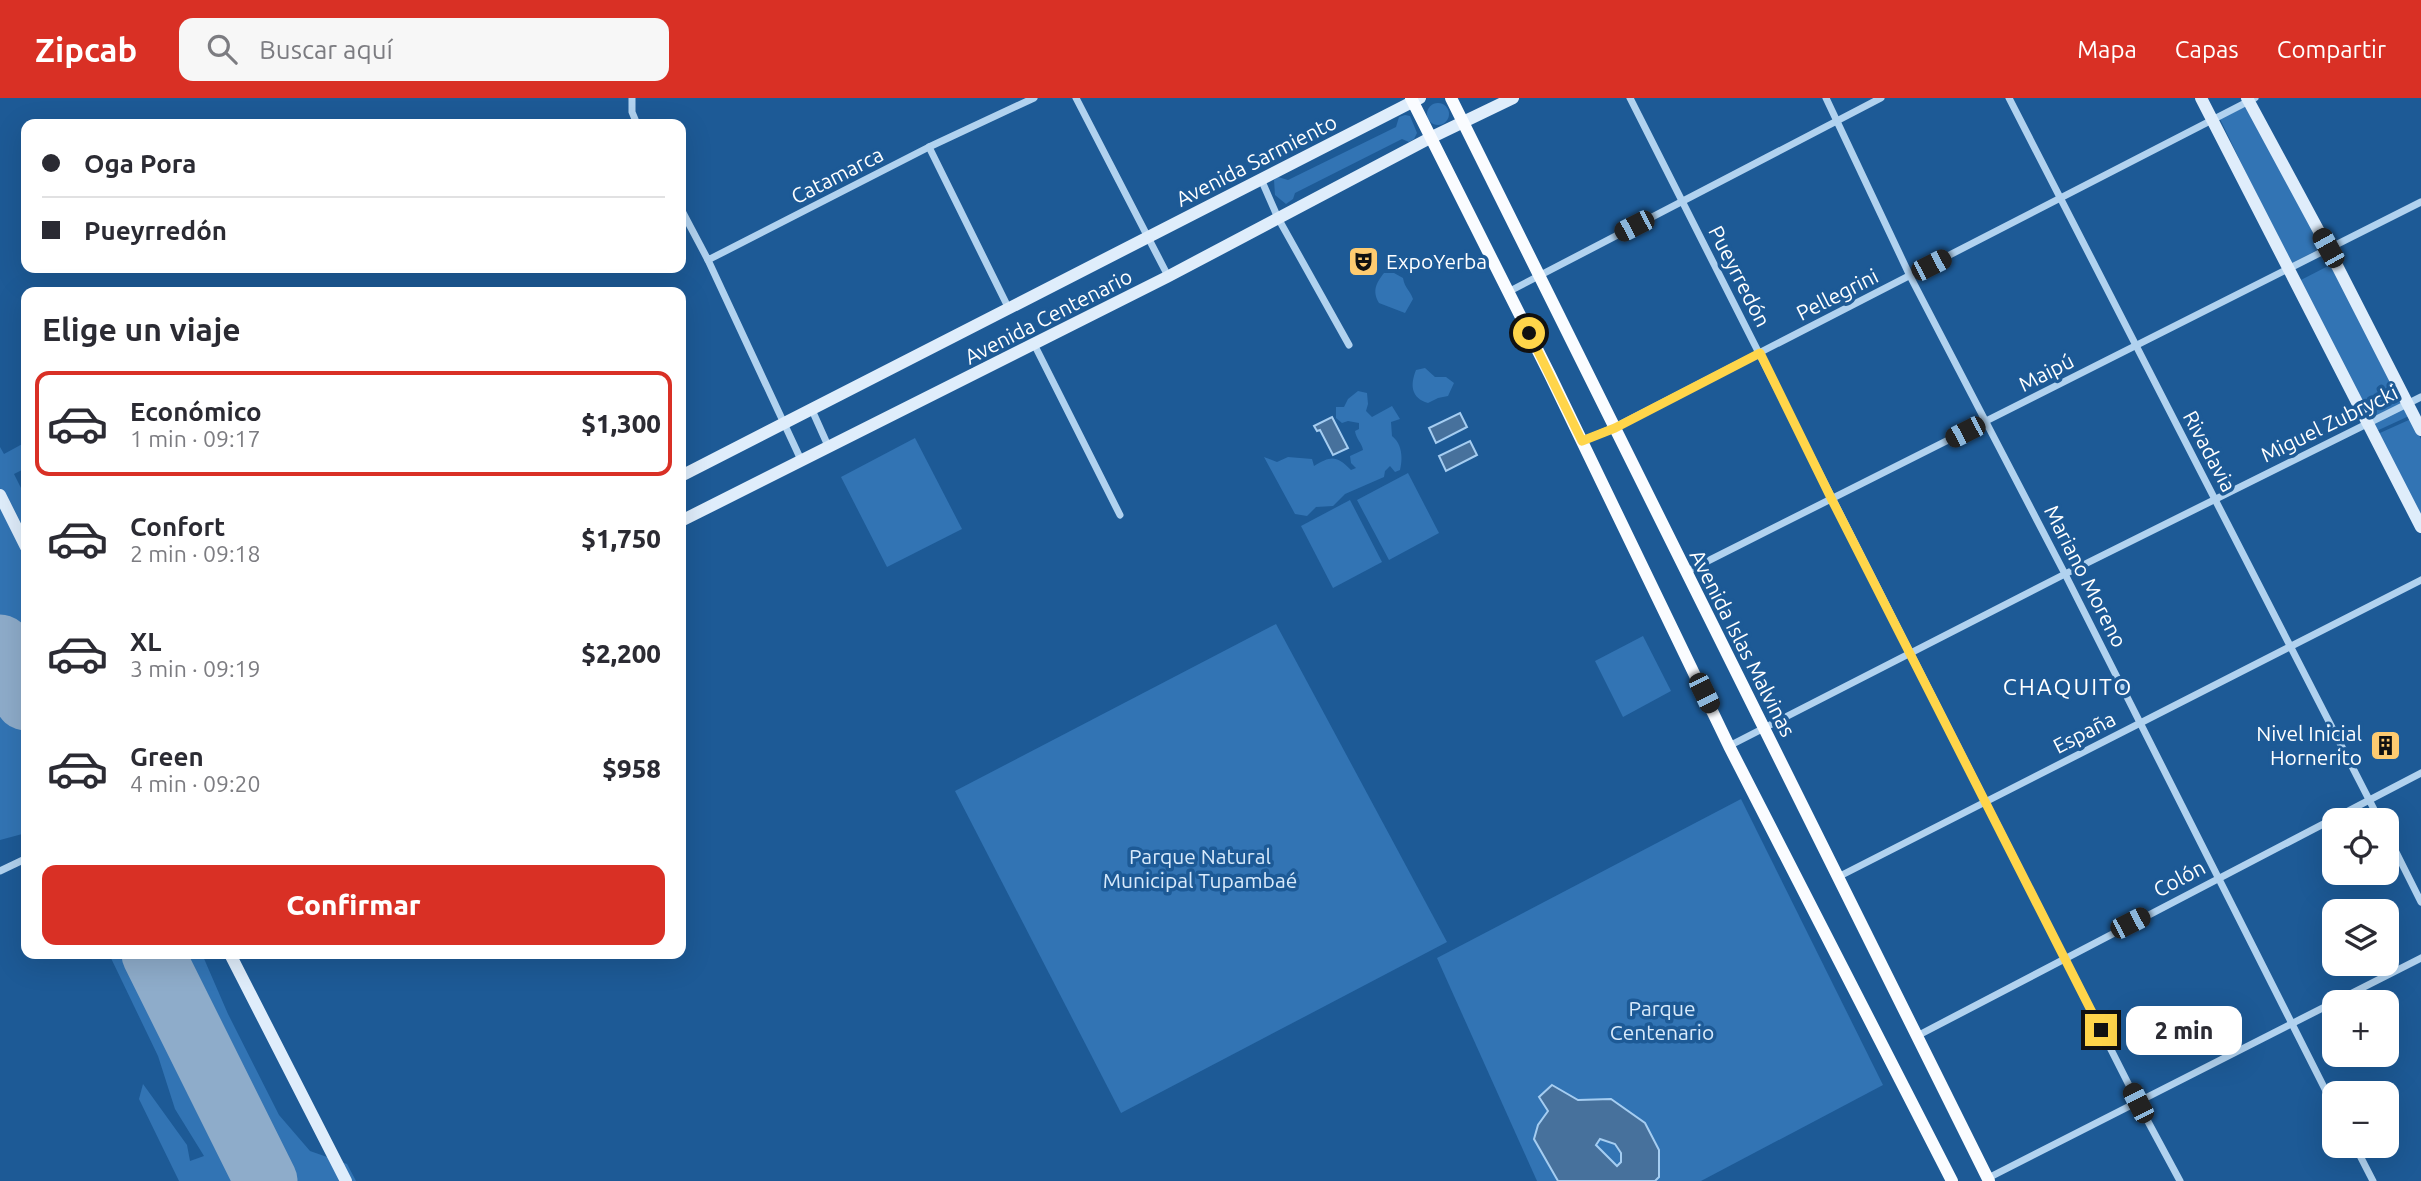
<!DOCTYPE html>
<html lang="es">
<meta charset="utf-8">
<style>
body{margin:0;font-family:Ubuntu,sans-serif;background:#f7f7f7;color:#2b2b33;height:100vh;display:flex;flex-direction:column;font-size:26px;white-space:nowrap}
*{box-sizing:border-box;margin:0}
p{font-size:23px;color:#7c7c81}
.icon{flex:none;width:38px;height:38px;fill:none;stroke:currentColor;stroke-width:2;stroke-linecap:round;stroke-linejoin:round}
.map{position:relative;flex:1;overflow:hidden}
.sheet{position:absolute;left:21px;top:189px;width:665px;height:672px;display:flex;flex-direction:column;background:#fff;border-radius:14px;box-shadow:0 7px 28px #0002}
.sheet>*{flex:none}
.banner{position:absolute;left:21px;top:21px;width:665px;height:154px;border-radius:14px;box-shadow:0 7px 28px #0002;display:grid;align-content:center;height:154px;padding:0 21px;background:#fff}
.buttons{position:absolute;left:2322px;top:710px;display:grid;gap:14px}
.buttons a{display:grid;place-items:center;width:77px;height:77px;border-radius:14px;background:#fff;box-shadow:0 7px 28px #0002;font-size:35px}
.end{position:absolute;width:32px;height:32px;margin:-16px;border:9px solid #ffd54a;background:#111;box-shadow:0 0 0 4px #111}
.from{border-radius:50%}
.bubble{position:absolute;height:49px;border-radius:14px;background:#fff;box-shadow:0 7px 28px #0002;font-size:23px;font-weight:800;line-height:49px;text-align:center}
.car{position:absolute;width:21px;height:42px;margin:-21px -10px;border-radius:9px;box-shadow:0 0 5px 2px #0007;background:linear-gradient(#222 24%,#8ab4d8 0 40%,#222 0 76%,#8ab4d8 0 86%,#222 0)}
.banner b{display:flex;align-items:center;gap:24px;height:66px;font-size:26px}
.banner b+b{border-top:2px solid #e1e1e2}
.banner i{width:18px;height:18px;background:#2b2b33}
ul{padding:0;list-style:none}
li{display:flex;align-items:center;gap:21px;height:105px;margin:0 14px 10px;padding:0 7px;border:4px solid transparent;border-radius:14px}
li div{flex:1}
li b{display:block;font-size:26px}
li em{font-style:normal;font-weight:800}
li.current{border-color:#d93025}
li>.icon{width:63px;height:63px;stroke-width:1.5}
h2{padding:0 21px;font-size:32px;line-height:84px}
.action{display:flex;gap:14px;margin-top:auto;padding:14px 21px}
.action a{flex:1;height:80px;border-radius:14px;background:#d93025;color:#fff;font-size:28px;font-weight:800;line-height:80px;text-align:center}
header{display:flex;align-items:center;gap:42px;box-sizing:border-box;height:98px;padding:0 35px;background:#d93025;color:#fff}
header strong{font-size:33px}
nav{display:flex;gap:38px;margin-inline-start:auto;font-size:24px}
.search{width:490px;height:63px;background:#f7f7f7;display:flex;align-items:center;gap:18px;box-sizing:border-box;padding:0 24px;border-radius:14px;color:#7c7c81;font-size:26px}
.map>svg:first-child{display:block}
.green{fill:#3274b4}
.water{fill:#47719c;stroke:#a5cdf1;stroke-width:2;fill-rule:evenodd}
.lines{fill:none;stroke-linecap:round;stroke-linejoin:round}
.runway{stroke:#8eacca;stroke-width:63}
.street{stroke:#b1d2ef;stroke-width:7}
.secondary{stroke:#dfedfb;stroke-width:12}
.primary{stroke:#fafcff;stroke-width:12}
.route{stroke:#ffd54a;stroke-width:9}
.labels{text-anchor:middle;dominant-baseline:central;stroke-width:7;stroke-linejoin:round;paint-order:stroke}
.street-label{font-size:21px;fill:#fff;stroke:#1d5a96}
.poi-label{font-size:21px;fill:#fff;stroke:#1d5a96;text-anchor:start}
.park-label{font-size:21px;fill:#d8eafb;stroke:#1d5a96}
.neighbourhood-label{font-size:23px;letter-spacing:2px;fill:#fff;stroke:#1d5a96}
</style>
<header>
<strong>Zipcab</strong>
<div class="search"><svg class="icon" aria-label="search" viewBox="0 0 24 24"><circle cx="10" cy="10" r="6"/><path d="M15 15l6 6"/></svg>Buscar aquí</div>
<nav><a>Mapa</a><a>Capas</a><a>Compartir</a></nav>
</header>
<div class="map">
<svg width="2421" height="1083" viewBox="0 0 2421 1083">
<rect width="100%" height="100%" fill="#1d5a96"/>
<!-- green -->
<g class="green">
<circle cx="1438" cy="16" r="11"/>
<path d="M 2251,6 L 2325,148 L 2290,166 L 2220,21 Z"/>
<path d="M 1405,17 L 1410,18 L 1417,35 L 1414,41 L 1409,44 L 1402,41 L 1295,95 L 1293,101 L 1286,106 L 1275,97 L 1274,82 L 1278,79 L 1288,82 L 1396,29 L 1399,19 Z"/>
<path d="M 2332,166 L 2409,318 L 2370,336 L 2297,184 Z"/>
<path d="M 1384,175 L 1394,175 L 1403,180 C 1405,191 1410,192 1413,201 L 1405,215 L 1379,205 C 1372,193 1376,185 1384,175 Z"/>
<path d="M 1425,270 L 1435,279 L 1446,279 L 1454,285 L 1448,298 L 1438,300 L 1428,305 C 1411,300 1410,287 1416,272 Z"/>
<path d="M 1358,293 L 1367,295 L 1368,306 L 1366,313 L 1372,319 L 1392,308 L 1400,321 L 1391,324 L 1392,338 C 1402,346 1403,359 1400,372 L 1395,374 L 1390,368 L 1385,373 L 1384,379 L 1345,396 L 1333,408 L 1316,409 L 1307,418 L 1295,416 L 1264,359 L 1277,364 L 1288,359 L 1312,361 L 1314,368 C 1331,358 1336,357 1351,372 L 1356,370 L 1351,365 L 1350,358 L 1363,352 C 1362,345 1356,341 1355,333 L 1359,331 L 1359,325 L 1348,323 L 1342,325 L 1336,320 L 1336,309 L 1344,309 L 1348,301 Z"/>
<path d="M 2411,321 L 2421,341 L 2421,436 L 2371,339 Z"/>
<path d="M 915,340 L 962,431 L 887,469 L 841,379 Z"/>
<path d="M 26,344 L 26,370 L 14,376 L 26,400 L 26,426 L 22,421 L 26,429 L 26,735 L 0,742 L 0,349 L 4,356 Z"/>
<path d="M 1408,375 L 1439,435 L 1389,462 L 1357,402 Z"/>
<path d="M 1350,402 L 1382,464 L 1333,490 L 1301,428 Z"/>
<path d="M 1276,526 L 1447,844 L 1121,1015 L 955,693 Z"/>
<path d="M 1643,538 L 1671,593 L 1623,619 L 1595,563 Z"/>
<path d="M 1741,701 L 1883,987 L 1701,1083 L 1537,1083 L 1437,860 Z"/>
<path d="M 109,856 L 202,856 L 228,916 L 279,1017 L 310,1053 L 347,1066 L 356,1083 L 179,1083 L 139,1001 L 143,986 L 187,1047 L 190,1063 L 204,1058 L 175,1011 L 158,958 Z"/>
</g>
<!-- water -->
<g class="water">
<path d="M 1460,315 L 1467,329 L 1436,345 L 1429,330 Z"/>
<path d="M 1332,319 L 1348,350 L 1333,357 L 1320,332 L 1317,333 L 1314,328 Z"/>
<path d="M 1470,343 L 1477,357 L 1446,373 L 1439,358 Z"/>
<path d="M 1552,987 L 1578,1002 L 1611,1001 L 1645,1025 L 1659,1052 L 1659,1079 L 1655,1083 L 1558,1083 L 1534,1041 L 1538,1027 L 1548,1013 L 1539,999 ZM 1600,1041 L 1615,1046 L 1621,1055 L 1621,1064 L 1617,1068 L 1596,1047 Z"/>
</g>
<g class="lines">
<!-- runway -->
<g class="runway">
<path d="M 0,548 L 26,601"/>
<path d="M 153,856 L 266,1083"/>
</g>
<!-- street -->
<g class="street">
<path d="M 632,0 L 632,14 L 637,26"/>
<path d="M 1076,0 L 1168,178"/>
<path d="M 1630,0 L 2138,1005 L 2180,1083"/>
<path d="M 1826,0 L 1910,178 L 2065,476 L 2334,1009"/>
<path d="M 2009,0 L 2380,723"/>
<path d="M 929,49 L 1009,211"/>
<path d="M 1261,81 L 1278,120 L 1349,247"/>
<path d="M 681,111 L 708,162 L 929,49 L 1034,0"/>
<path d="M 708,162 L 802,364"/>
<path d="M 1508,194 L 1881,0"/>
<path d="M 1034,246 L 1120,417"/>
<path d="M 812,312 L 829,350"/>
<path d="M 1582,343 L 1615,329 L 2255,0"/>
<path d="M 1686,474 L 2421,104"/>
<path d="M 1729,648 L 2065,476 L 2421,299"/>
<path d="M 2387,736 L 2421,804"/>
<path d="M 0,773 L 23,762"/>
<path d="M 1838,779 L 2421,482"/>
<path d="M 1917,938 L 2421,675"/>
<path d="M 2355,1048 L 2373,1083"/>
<path d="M 1988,1080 L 2421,860"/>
</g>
<!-- secondary -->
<g class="secondary">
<path d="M 2201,0 L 2421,429"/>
<path d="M 2247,0 L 2328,150 L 2421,332"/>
<path d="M 681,378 L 1420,0"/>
<path d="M 0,397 L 26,449"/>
<path d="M 681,423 L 1167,179 L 1430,40 L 1513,0"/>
<path d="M 230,856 L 346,1083"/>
</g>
<!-- primary -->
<g class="primary">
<path d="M 1411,0 L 1550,277 L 1729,648 L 1952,1083"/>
<path d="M 1451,0 L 1989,1083"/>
</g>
</g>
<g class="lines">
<!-- route -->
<path class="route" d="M 1529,235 L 1582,343 L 1615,330 L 1760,255 L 1832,402 L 2101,932"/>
</g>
<!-- icons -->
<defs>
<symbol id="theatre-square" viewBox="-11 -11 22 22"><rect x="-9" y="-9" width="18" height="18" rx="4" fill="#fecb70" stroke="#1d5a96"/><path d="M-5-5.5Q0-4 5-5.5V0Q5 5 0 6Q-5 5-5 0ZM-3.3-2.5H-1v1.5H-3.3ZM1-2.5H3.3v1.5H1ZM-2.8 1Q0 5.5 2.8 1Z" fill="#111"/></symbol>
<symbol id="building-square" viewBox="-11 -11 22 22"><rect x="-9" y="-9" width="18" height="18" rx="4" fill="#fecb70" stroke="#1d5a96"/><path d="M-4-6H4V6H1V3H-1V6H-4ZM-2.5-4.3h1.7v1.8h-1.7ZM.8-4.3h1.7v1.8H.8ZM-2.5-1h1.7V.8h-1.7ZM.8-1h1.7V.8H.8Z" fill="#111"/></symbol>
</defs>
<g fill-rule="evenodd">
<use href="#theatre-square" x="1346" y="146" width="35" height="35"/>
<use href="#building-square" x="2368" y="630" width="35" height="35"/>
</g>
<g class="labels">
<!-- street labels -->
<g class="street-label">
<text transform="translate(1256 62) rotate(-27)">Avenida Sarmiento</text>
<text transform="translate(837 77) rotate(-27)">Catamarca</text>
<text transform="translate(1740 178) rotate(63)">Pueyrredón</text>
<text transform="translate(1837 196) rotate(-27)">Pellegrini</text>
<text transform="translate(1048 218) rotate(-27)">Avenida Centenario</text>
<text transform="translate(2046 274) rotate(-27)">Maipú</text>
<text transform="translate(2329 325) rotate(-26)">Miguel Zubrycki</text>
<text transform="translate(2210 353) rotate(62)">Rivadavia</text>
<text transform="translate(2086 478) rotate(63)">Mariano Moreno</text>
<text transform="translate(1743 545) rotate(63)">Avenida Islas Malvinas</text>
<text transform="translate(2084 634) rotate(-27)">España</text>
<text transform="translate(2179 780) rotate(-28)">Colón</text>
</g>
<!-- poi labels -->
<g class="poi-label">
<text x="1386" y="163">ExpoYerba</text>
<text x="2362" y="635" text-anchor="end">Nivel Inicial<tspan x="2362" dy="24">Hornerito</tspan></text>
</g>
<!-- park labels -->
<g class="park-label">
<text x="1200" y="758">Parque Natural<tspan x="1200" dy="24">Municipal Tupambaé</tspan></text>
<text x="1662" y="910">Parque<tspan x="1662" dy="24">Centenario</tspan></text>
</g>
<!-- neighbourhood labels -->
<g class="neighbourhood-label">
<text x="2068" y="588">CHAQUITO</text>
</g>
</g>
</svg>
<div class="buttons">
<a><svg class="icon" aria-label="locate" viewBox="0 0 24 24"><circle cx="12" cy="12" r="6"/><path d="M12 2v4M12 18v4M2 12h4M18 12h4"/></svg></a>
<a><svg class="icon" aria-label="layers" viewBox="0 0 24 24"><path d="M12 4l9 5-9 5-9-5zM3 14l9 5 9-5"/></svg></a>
<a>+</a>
<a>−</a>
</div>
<i class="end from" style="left:1529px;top:235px"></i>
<i class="end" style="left:2101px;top:932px"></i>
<div class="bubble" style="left:2126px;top:908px;width:116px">2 min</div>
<i class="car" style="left:1634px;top:128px;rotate:243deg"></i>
<i class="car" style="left:2328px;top:150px;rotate:331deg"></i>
<i class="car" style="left:1931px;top:167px;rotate:63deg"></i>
<i class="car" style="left:1965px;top:334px;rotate:243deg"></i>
<i class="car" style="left:1704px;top:595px;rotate:154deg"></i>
<i class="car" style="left:2130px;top:825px;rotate:63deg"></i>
<i class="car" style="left:2138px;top:1005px;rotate:333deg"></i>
<div class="banner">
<b><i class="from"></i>Oga Pora</b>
<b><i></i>Pueyrredón</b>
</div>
<section class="sheet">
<h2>Elige un viaje</h2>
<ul>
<li class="current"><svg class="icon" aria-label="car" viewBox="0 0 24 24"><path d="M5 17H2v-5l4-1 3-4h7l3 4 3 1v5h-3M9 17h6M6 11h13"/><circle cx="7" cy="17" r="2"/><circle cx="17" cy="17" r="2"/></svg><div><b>Económico</b><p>1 min · 09:17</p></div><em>$1,300</em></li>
<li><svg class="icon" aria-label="car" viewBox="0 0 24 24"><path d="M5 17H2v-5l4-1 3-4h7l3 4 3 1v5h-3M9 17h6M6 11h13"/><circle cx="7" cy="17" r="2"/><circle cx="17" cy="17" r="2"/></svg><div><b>Confort</b><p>2 min · 09:18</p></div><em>$1,750</em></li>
<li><svg class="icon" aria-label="car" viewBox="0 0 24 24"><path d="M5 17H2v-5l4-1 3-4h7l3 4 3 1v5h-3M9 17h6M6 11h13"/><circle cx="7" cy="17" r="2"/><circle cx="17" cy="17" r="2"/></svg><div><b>XL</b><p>3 min · 09:19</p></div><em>$2,200</em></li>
<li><svg class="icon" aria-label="car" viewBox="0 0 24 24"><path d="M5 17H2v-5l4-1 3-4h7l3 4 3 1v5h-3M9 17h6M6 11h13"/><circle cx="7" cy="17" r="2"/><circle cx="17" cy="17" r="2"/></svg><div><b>Green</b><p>4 min · 09:20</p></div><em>$958</em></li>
</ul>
<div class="action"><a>Confirmar</a></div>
</section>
</div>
